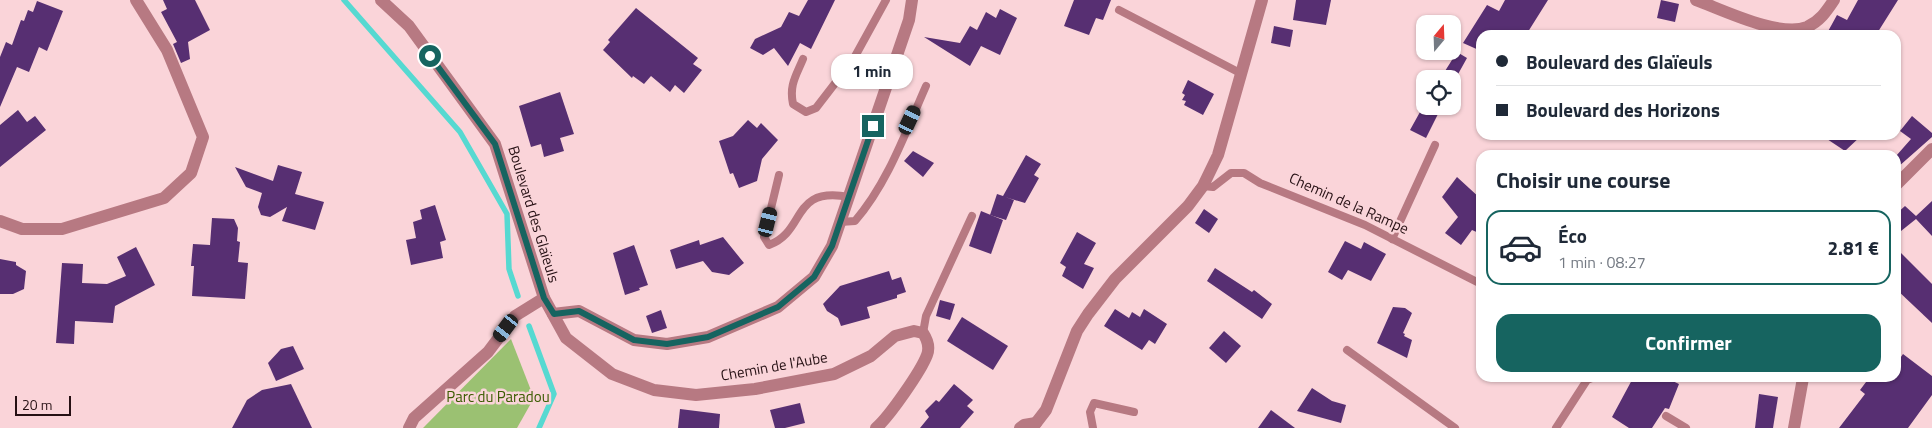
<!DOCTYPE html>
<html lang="fr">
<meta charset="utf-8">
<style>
body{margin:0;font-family:"Titillium Web",sans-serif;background:#f6f6f7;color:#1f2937;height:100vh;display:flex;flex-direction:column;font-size:19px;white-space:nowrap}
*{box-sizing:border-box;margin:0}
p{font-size:16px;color:#747a83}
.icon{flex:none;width:28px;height:28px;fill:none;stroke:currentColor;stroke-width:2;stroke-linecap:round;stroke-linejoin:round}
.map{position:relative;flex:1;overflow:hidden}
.side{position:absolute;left:1476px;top:150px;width:425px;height:232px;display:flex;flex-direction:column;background:#fff;border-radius:15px;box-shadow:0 1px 4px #0004}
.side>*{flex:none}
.hud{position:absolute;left:1476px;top:30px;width:425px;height:110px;border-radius:15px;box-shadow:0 1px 4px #0004;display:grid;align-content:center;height:110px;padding:0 20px;background:#fff}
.needle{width:32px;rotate:19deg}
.buttons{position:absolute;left:1416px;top:15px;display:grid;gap:10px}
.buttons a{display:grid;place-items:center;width:45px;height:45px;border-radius:10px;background:#fff;box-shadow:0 1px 4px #0004;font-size:25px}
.scale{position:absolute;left:15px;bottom:12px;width:56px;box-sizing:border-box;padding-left:5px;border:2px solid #261014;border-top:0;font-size:14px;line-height:18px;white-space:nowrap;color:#261014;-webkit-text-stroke:4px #fad4d9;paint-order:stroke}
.end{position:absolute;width:22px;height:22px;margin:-11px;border:6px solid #166460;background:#fff;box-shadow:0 0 0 2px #fff}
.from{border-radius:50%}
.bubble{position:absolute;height:35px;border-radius:15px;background:#fff;box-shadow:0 1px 4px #0004;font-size:16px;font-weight:700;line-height:35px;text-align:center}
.car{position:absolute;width:15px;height:30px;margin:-15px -8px;border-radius:6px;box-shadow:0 0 4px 1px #0007;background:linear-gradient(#222 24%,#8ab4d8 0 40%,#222 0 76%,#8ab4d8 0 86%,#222 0)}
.hud b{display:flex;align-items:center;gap:18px;height:48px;font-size:19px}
.hud b+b{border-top:1px solid #e0e1e3}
.hud i{width:12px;height:12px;background:#1f2937}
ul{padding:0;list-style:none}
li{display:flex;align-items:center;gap:15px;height:75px;margin:0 10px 8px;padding:0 10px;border:2px solid #e0e1e3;border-radius:15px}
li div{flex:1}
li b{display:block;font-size:19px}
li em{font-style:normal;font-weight:700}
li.on{border-color:#166460}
li>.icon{width:45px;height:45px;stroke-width:1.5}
h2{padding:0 20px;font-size:22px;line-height:60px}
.action{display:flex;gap:10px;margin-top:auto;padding:10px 20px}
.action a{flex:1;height:58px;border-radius:15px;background:#166460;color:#fff;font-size:20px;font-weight:700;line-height:58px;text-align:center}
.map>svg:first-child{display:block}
.green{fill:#9bc172}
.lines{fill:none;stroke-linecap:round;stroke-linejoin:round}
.stream{stroke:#56d9d1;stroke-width:5.5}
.building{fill:#572f72}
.lane{stroke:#b77982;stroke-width:8}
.street{stroke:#b77982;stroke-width:12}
.route{stroke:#166460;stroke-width:6}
.labels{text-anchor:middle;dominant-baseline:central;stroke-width:5;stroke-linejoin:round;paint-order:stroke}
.street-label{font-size:15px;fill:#261014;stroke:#fad4d9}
.park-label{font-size:15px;fill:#3a5b00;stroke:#fad4d9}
</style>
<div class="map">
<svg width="1932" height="428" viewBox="0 0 1932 428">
<rect width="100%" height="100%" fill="#fad4d9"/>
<!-- green -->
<path class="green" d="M 511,339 L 534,398 L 517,428 L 423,428 Z"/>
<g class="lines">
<!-- stream -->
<g class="stream">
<path d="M 344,0 L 460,132 L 507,214 L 509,269 L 518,296"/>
<path d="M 529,326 L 554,394 L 539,428"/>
</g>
</g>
<!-- building -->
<g class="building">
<path d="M 163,0 L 195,0 L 210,30 L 188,42 L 190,59 L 181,63 L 173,44 L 177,42 L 161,12 L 167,9 Z"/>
<path d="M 808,0 L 835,0 L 811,49 L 800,43 L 788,66 L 774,48 L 763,55 L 750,48 L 755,39 L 781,27 L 789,12 L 799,16 Z"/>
<path d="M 1074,0 L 1111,0 L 1103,20 L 1096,18 L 1089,35 L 1064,26 Z"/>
<path d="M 1296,0 L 1331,0 L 1326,25 L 1293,20 Z"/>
<path d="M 1505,0 L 1548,0 L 1526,35 L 1481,35 L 1481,51 L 1463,43 L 1487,5 L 1499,11 Z"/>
<path d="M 1661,0 L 1679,4 L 1675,22 L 1657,18 Z"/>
<path d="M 1858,0 L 1898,0 L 1876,35 L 1826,35 L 1837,15 L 1847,20 Z"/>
<path d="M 37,1 L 63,11 L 47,51 L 39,47 L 29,72 L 17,67 L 0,107 L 0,57 L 6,42 L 12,45 L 21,20 L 24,21 L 28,10 L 33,12 Z"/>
<path d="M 636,8 L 698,58 L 693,64 L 702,70 L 684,93 L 675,85 L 670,92 L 651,76 L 644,84 L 633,76 L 632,78 L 603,50 L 610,42 L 608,40 Z"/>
<path d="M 1000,9 L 1017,18 L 1000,55 L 981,46 L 970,66 L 924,37 L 960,43 L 970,26 L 977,30 L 986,12 L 996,18 Z"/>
<path d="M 1274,26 L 1293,30 L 1290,47 L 1271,43 Z"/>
<path d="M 1457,52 L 1467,58 L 1452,85 L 1452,79 L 1440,79 Z"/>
<path d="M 1188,80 L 1214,94 L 1203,115 L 1184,105 L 1186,101 L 1182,100 L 1185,95 L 1182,93 Z"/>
<path d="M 560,92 L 574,134 L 560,138 L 564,151 L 544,157 L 541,144 L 531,147 L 519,106 Z"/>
<path d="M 1425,103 L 1425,106 L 1442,106 L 1426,138 L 1410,130 Z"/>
<path d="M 18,110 L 27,122 L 35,116 L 46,130 L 0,167 L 0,125 Z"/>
<path d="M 1912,116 L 1932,133 L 1932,137 L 1898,167 L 1896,156 L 1911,139 L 1900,131 Z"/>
<path d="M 748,120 L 757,128 L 761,123 L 778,140 L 762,159 L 757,181 L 739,188 L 733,173 L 730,174 L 719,141 L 733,136 Z"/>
<path d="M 1821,135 L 1862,135 L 1845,151 Z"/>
<path d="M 913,151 L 934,163 L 923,177 L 904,161 Z"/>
<path d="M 1026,155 L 1041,164 L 1034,175 L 1039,178 L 1025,203 L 1005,197 L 1014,200 L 1006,220 L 990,215 L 997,194 L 1003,196 Z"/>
<path d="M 278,165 L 302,172 L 295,194 L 324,202 L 315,230 L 282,221 L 287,207 L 270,217 L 261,215 L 258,207 L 262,193 L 246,187 L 235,167 L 273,181 Z"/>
<path d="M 1457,177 L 1481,199 L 1481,234 L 1472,230 L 1461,245 L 1445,233 L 1458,217 L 1442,197 Z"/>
<path d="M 1932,201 L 1932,236 L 1916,219 L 1896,235 L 1896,214 L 1905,206 L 1916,216 Z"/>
<path d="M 435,205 L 446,240 L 440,242 L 443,258 L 411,265 L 406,240 L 416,238 L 413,222 L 422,219 L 420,210 Z"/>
<path d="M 1204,209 L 1218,219 L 1209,233 L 1195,223 Z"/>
<path d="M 981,211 L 1003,220 L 991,254 L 969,246 Z"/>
<path d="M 212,218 L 234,219 L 238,228 L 237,241 L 240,242 L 238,262 L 248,263 L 245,299 L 192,296 L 194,266 L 191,266 L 193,244 L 210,245 Z"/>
<path d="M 1077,232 L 1096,243 L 1084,264 L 1094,268 L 1083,289 L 1062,276 L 1066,267 L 1060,263 Z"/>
<path d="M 723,237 L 744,263 L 729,275 L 712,272 L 703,261 L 676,269 L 670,250 L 699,240 L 700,245 Z"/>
<path d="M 1345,241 L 1361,249 L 1364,242 L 1386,254 L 1371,281 L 1348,270 L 1342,280 L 1328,272 Z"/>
<path d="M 634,245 L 648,285 L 639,288 L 640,290 L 625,295 L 613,253 Z"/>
<path d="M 136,247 L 155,285 L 115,306 L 113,323 L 75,321 L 74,344 L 56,343 L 62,263 L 83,264 L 82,283 L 107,284 L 126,276 L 117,257 Z"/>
<path d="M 1896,248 L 1932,284 L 1932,323 L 1896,289 Z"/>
<path d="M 0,259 L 16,262 L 16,265 L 26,271 L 24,289 L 13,294 L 0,294 Z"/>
<path d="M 1215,268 L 1252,292 L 1254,290 L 1272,304 L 1262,319 L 1207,281 Z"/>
<path d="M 889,271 L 892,280 L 901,277 L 906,292 L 897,295 L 897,298 L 867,307 L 870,318 L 841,326 L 838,318 L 827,311 L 823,304 L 840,286 Z"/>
<path d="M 940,300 L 955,304 L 950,320 L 936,316 Z"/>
<path d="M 1393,307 L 1405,308 L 1412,313 L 1403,333 L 1405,334 L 1404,336 L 1412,340 L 1407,358 L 1377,343 Z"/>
<path d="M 1115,309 L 1129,318 L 1132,312 L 1140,317 L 1144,309 L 1167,324 L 1155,344 L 1149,340 L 1142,350 L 1104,326 Z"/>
<path d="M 661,310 L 667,328 L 652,333 L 646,316 Z"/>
<path d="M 962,317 L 1008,346 L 993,370 L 947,341 Z"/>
<path d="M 1224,331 L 1241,346 L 1226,363 L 1209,348 Z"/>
<path d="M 293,346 L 304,369 L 276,381 L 268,363 L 281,349 Z"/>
<path d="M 1903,354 L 1932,376 L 1932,395 L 1908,428 L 1839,428 L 1865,394 L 1860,390 L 1869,378 L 1896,378 L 1896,364 Z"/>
<path d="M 1633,378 L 1666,378 L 1679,384 L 1669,409 L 1665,408 L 1652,428 L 1629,428 L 1612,417 Z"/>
<path d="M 291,384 L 312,428 L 232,428 L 247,400 L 262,390 Z"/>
<path d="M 954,384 L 973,400 L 967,406 L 974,412 L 960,428 L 920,428 L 929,417 L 925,411 L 936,400 L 939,402 Z"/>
<path d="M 1312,388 L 1332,401 L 1346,405 L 1341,423 L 1297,411 Z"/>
<path d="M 1759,394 L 1778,397 L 1773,428 L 1755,428 Z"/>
<path d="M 800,403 L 805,423 L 785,428 L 775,428 L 770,410 Z"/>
<path d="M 680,409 L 720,414 L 719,428 L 678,428 Z"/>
<path d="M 1271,410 L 1295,428 L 1258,428 Z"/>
</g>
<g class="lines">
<!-- lane -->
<g class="lane">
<path d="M 1119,10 L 1242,74"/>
<path d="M 803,59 C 796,76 789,85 793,104 L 806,112 L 816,108 L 853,60 L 886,0"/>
<path d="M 779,175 L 764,237 L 769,245 C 807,231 790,186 849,197"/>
<path d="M 1203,186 L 1213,187 L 1231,173 L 1244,173 L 1260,183 L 1365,225 L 1481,284"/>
<path d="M 840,222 L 855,221 C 888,183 906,131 926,86"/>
<path d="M 1392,239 L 1435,145"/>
<path d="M 923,333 L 926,316 L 972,216"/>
<path d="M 1347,350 L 1455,428"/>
<path d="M 1666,416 L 1686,428"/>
<path d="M 1093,428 L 1090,412 L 1094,403 L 1134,412"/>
<path d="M 1556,428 L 1587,380 L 1592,378"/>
</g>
<!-- street -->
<g class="street">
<path d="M 381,0 L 409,26 L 495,144 L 544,298 L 566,338 L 612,374 L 654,390 L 696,395 L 755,389 L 834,374 L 871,356 L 895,336 L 914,331 L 923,333 C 927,339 930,347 927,355 C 921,371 889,417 876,428"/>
<path d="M 1696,0 C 1723,10 1780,38 1807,27 C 1820,21 1826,12 1834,0"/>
<path d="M 1896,185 L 1932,149"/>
<path d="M 0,221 L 22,229 L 62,229 L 164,198 L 191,173 L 203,137 L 167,50 L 136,0"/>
<path d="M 553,314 L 579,311 L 634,340 L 667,344 L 708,337 L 778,307 L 814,277 L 832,246 L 909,20 L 912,0"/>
<path d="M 1036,423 L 1046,410 L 1077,331 L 1088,314 L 1115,279 L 1188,206 L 1203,186 L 1218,155 L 1262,0"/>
<path d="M 409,428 L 414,418 L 488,352 L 515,316 L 544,298"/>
<path d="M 1020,428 L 1024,425 L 1036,423"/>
<path d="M 1794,428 L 1803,378"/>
</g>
</g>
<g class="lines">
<!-- route -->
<path class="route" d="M 430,56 L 495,144 L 544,298 L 554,314 L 579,311 L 634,340 L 667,344 L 708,337 L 778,307 L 814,277 L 832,246 L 873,126"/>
</g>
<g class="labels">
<!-- street labels -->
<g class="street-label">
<text transform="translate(1349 203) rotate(24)">Chemin de la Rampe</text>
<text transform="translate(534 214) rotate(73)">Boulevard des Glaïeuls</text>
<text transform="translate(774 366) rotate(-10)">Chemin de l'Aube</text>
</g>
<!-- park labels -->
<g class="park-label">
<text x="498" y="396">Parc du Paradou</text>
</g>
</g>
</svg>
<div class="buttons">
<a><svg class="needle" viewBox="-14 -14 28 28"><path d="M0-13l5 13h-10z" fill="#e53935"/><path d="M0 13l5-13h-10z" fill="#747a83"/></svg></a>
<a><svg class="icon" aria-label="locate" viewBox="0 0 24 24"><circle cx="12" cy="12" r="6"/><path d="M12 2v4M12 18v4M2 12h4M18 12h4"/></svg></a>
</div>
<div class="scale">20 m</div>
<i class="end from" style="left:430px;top:56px"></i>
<i class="end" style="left:873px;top:126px"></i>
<div class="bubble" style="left:831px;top:54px;width:82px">1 min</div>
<i class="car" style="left:910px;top:120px;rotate:25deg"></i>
<i class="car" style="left:768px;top:222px;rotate:14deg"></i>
<i class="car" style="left:506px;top:328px;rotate:217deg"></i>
<div class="hud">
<b><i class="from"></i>Boulevard des Glaïeuls</b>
<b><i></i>Boulevard des Horizons</b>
</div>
<section class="side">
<h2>Choisir une course</h2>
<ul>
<li class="on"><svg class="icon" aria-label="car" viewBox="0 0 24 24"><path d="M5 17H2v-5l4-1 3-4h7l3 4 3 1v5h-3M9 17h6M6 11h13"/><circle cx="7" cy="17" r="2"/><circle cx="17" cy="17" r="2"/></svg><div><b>Éco</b><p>1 min · 08:27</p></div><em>2.81 €</em></li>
</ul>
<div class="action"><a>Confirmer</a></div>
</section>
</div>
